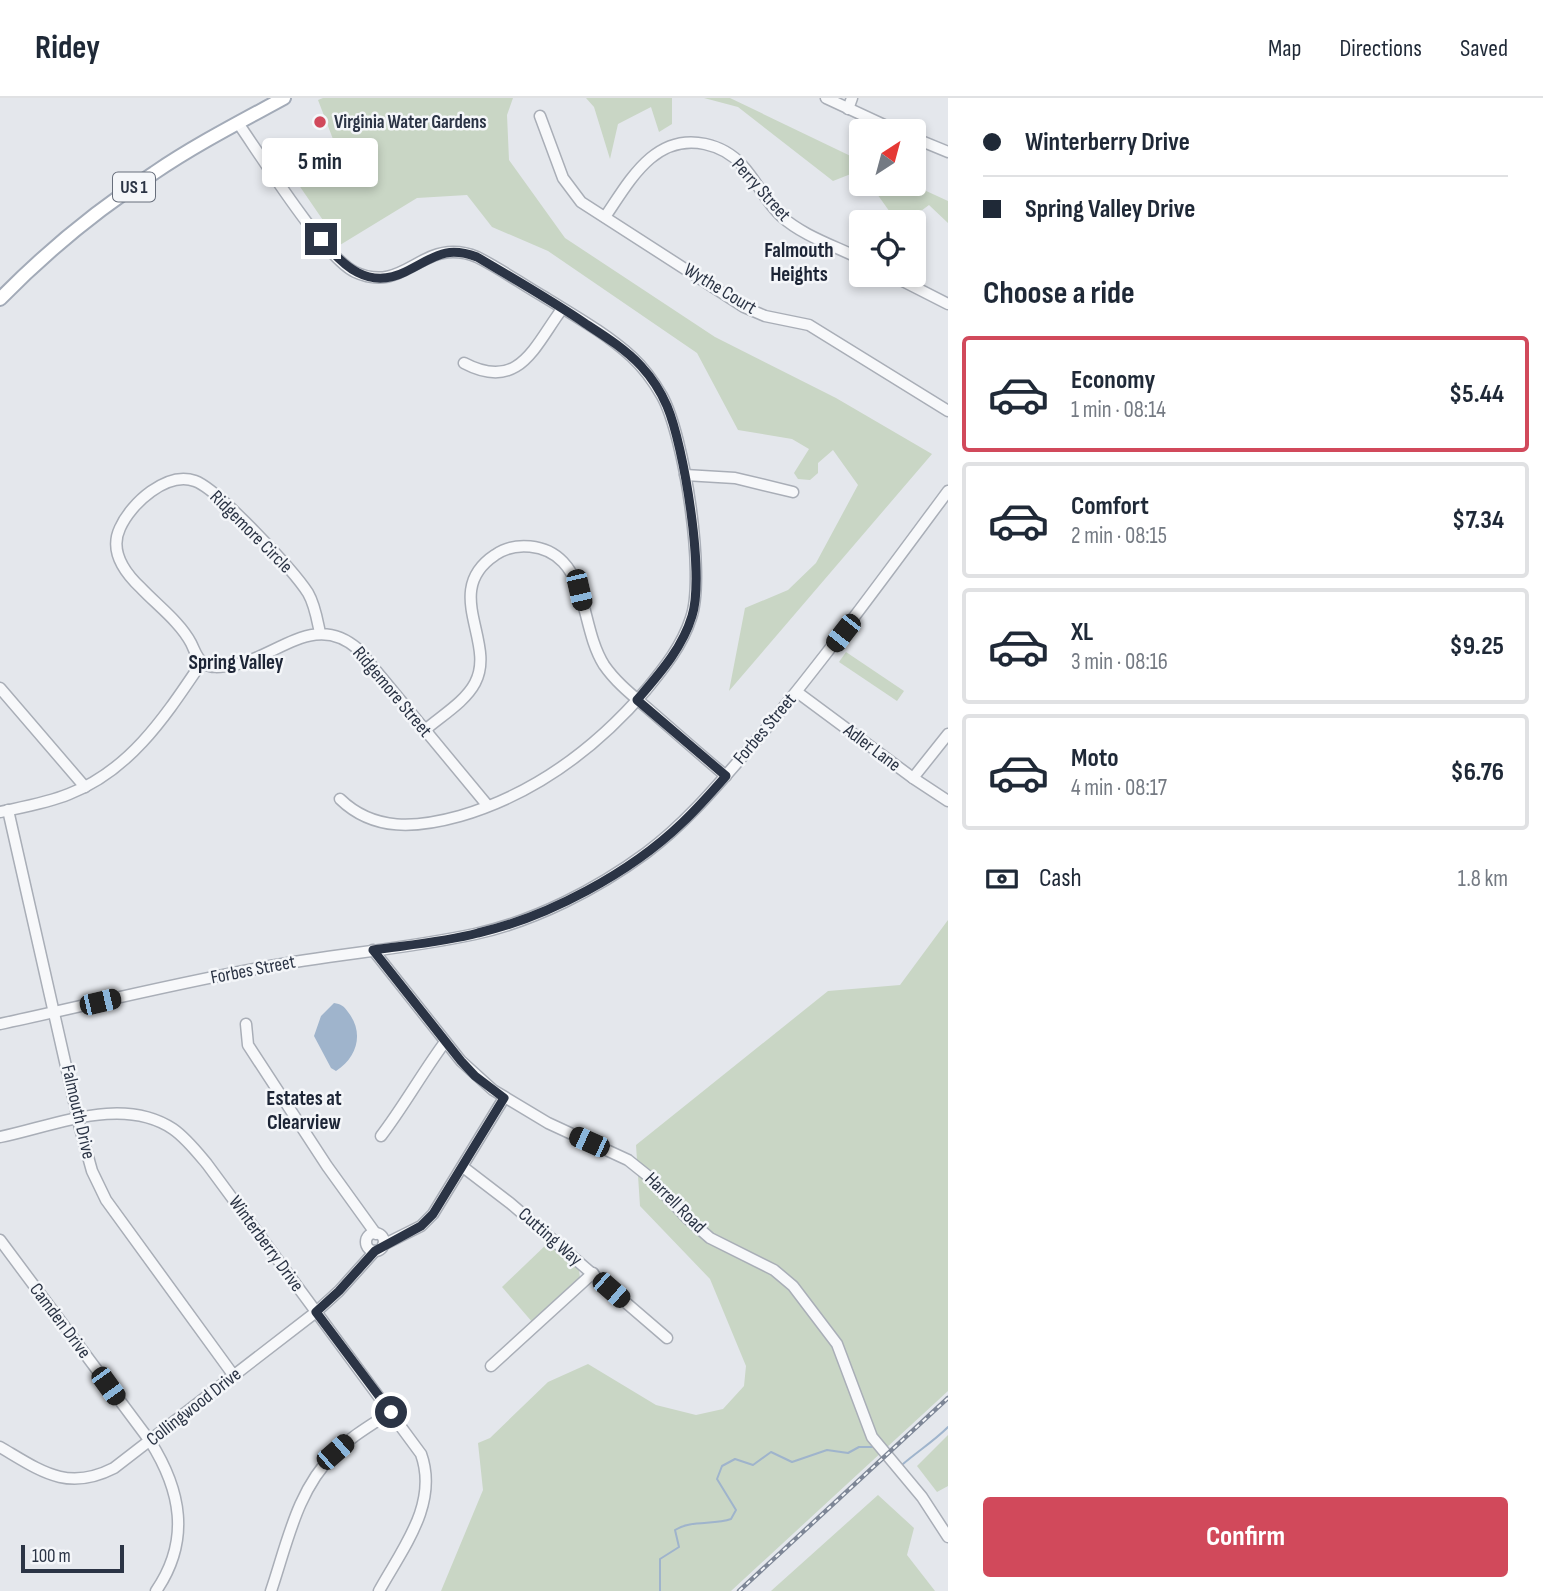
<!DOCTYPE html>
<meta charset="utf-8">
<style>
body{margin:0;font-family:"Sofia Sans Condensed",sans-serif;background:#f6f6f7;color:#1f2937;height:100vh;display:flex;flex-direction:column;font-size:26px;white-space:nowrap}
*{box-sizing:border-box;margin:0}
p{font-size:23px;color:#747a83}
.icon{flex:none;width:38px;height:38px;fill:none;stroke:currentColor;stroke-width:2;stroke-linecap:round;stroke-linejoin:round}
.map{position:relative;flex:1;overflow:hidden}
.details{display:flex;flex-direction:column;background:#fff;width:595px}
.details>*{flex:none}
.top-card{display:grid;align-content:center;height:154px;padding:0 35px;background:#fff}
.needle{width:46px;rotate:36deg}
.fabs{position:absolute;left:849px;top:21px;display:grid;gap:14px}
.fabs a{display:grid;place-items:center;width:77px;height:77px;border-radius:7px;background:#fff;box-shadow:0 4px 10px #0003;font-size:35px}
.scale{position:absolute;left:21px;bottom:18px;width:103px;box-sizing:border-box;padding-left:7px;border:4px solid #2b3445;border-top:0;font-size:19px;line-height:24px;white-space:nowrap;color:#2b3445;-webkit-text-stroke:5px #f4f6f9;paint-order:stroke}
.end{position:absolute;width:32px;height:32px;margin:-16px;border:9px solid #2b3445;background:#fff;box-shadow:0 0 0 4px #fff}
.from{border-radius:50%}
.bubble{position:absolute;height:49px;border-radius:7px;background:#fff;box-shadow:0 4px 10px #0003;font-size:23px;font-weight:700;line-height:49px;text-align:center}
.car{position:absolute;width:21px;height:42px;margin:-21px -10px;border-radius:9px;box-shadow:0 0 5px 2px #0007;background:linear-gradient(#222 24%,#8ab4d8 0 40%,#222 0 76%,#8ab4d8 0 86%,#222 0)}
.top-card b{display:flex;align-items:center;gap:24px;height:66px;font-size:26px}
.top-card b+b{border-top:2px solid #e0e1e3}
.top-card i{width:18px;height:18px;background:#1f2937}
ul{padding:0;list-style:none}
li{display:flex;align-items:center;gap:21px;height:116px;margin:0 14px 10px;padding:0 21px;border:4px solid #e0e1e3;border-radius:7px}
li div{flex:1}
li b{display:block;font-size:26px}
li em{font-style:normal;font-weight:700}
li.selected{border-color:#d1495b}
li>.icon{width:63px;height:63px;stroke-width:1.5}
h2{padding:0 35px;font-size:32px;line-height:84px}
.pay{display:flex;align-items:center;gap:18px;height:77px;padding:0 35px;font-size:26px}
.pay p{margin-inline-start:auto}
.cta{display:flex;gap:14px;margin-top:auto;padding:14px 35px}
.cta a{flex:1;height:80px;border-radius:7px;background:#d1495b;color:#fff;font-size:28px;font-weight:700;line-height:80px;text-align:center}
header{display:flex;align-items:center;gap:42px;box-sizing:border-box;height:98px;padding:0 35px;background:#fff;border-bottom:2px solid #e0e1e3}
header strong{font-size:33px}
nav{display:flex;gap:38px;margin-inline-start:auto;font-size:24px}
main{display:flex;flex:1;min-height:0}
.map>svg:first-child{display:block}
.green{fill:#c9d6c5}
.water{fill:#9fb4cc}
.lines{fill:none;stroke-linecap:round;stroke-linejoin:round}
.stream{stroke:#9fb4cc;stroke-width:2}
.minor-casing{stroke:#a9aeb7;stroke-width:13}
.major-casing{stroke:#a3abb8;stroke-width:16}
.minor{stroke:#f7f8fa;stroke-width:10}
.major{stroke:#fff;stroke-width:12}
.rail-casing{stroke:#7d8696;stroke-width:4.5}
.rail{stroke:#f4f6f9;stroke-width:2;stroke-dasharray:5;stroke-linecap:butt}
.route{stroke:#2b3445;stroke-width:9}
.poi-dot{fill:#d1495b;stroke:#f4f6f9;stroke-width:2.5}
.labels{text-anchor:middle;dominant-baseline:central;stroke-width:5;stroke-linejoin:round;paint-order:stroke}
.shield{fill:#f4f6f9;stroke:#676e7b;stroke-width:2}
.shield-label{font-size:18px;font-weight:bold;fill:#2b3445}
.poi-label{font-size:19px;font-weight:bold;fill:#2b3445;stroke:#f4f6f9;text-anchor:start}
.street-label{font-size:19px;fill:#2b3445;stroke:#f4f6f9}
.neighbourhood-label{font-size:21px;font-weight:bold;fill:#1d2536;stroke:#f4f6f9}
</style>
<header>
<strong>Ridey</strong>
<nav><a>Map</a><a>Directions</a><a>Saved</a></nav>
</header>
<main>
<div class="map">
<svg width="948" height="1493" viewBox="0 0 948 1493">
<rect width="100%" height="100%" fill="#e4e7ec"/>
<!-- green -->
<g class="green">
<path d="M 323,0 L 513,0 L 507,17 L 509,62 L 565,140 L 715,239 L 836,300 L 932,356 L 729,593 L 745,510 L 788,492 L 816,465 L 858,387 L 833,352 L 818,365 L 818,375 L 810,382 L 798,381 L 794,375 L 809,351 L 792,341 L 738,332 L 697,255 L 548,153 L 492,129 L 467,97 L 417,100 L 340,147 L 292,77 L 303,67 L 325,88 L 341,62 L 318,2 Z"/>
<path d="M 586,0 L 672,0 L 672,26 L 659,34 L 651,9 L 618,26 L 610,61 L 594,9 Z"/>
<path d="M 704,0 L 730,0 L 861,63 L 861,72 L 833,83 L 738,9 Z"/>
<path d="M 870,86 L 911,86 L 948,103 L 948,125 L 929,107 L 906,124 L 897,124 Z"/>
<path d="M 846,554 L 904,593 L 897,603 L 839,564 Z"/>
<path d="M 948,822 L 948,1293 L 731,1493 L 441,1493 L 483,1392 L 478,1345 L 490,1340 L 548,1284 L 588,1266 L 656,1307 L 696,1317 L 723,1311 L 744,1288 L 746,1268 L 710,1181 L 640,1108 L 636,1047 L 828,893 L 900,887 Z"/>
<path d="M 549,1144 L 579,1172 L 580,1180 L 576,1187 L 533,1225 L 502,1189 Z"/>
<path d="M 948,1337 L 948,1388 L 937,1394 L 917,1368 Z"/>
<path d="M 878,1397 L 914,1430 L 907,1457 L 935,1493 L 771,1493 Z"/>
</g>
<!-- water -->
<path class="water" d="M 334,905 C 341,906 344,908 348,914 C 364,934 358,959 336,973 L 331,970 L 314,938 L 321,918 Z"/>
<g class="lines">
<!-- stream -->
<g class="stream">
<path d="M 903,1366 C 918,1353 934,1343 948,1329"/>
<path d="M 660,1493 L 660,1461 L 679,1449 L 675,1432 C 690,1422 714,1427 731,1421 L 736,1412 L 717,1381 L 722,1368 L 735,1361 L 753,1367 L 771,1354 L 792,1364 L 827,1352 L 848,1355 L 859,1349 L 872,1349"/>
</g>
<defs>
<g id="minor">
<path d="M 826,0 L 897,33"/>
<path d="M 848,11 L 852,0"/>
<path d="M 540,18 L 563,80 L 581,104 L 744,209 L 765,218 L 809,227 L 948,313"/>
<path d="M 238,25 C 261,58 324,159 355,174 C 398,194 416,154 453,154 C 461,154 470,156 477,159 C 501,171 523,187 546,200 C 575,218 607,236 632,259 C 644,270 654,284 662,298 C 684,337 706,478 691,520 C 682,548 664,570 646,592 C 596,650 535,696 460,718 C 417,730 374,734 340,701"/>
<path d="M 914,40 L 948,54"/>
<path d="M 605,119 C 629,84 654,35 705,46 C 719,49 732,56 742,67 C 757,83 765,103 781,118 C 803,138 835,148 861,161"/>
<path d="M 891,177 L 948,206"/>
<path d="M 464,265 C 519,294 534,249 562,211"/>
<path d="M 685,377 L 735,380 L 793,394"/>
<path d="M 320,535 C 317,521 315,507 308,495 C 294,473 218,391 195,383 C 167,373 131,405 120,430 C 109,453 124,474 141,490 C 157,507 180,524 191,545 C 195,553 197,562 205,566 C 212,570 219,569 226,568 C 274,564 312,511 358,551 L 488,708"/>
<path d="M 0,590 L 85,689"/>
<path d="M 797,594 L 913,680 L 948,703"/>
<path d="M 425,632 C 441,618 465,604 475,585 C 497,544 441,493 495,457 C 515,443 546,446 563,464 C 587,489 584,535 604,567 C 617,586 636,600 653,615 C 677,636 701,657 726,678"/>
<path d="M 913,680 L 948,636"/>
<path d="M 8,712 L 80,1030 L 92,1073 L 106,1102 L 234,1278"/>
<path d="M 0,714 C 23,709 47,705 69,696 C 131,672 166,617 202,564"/>
<path d="M 373,852 L 461,963 L 493,992 L 548,1025 L 628,1062 L 648,1078 L 687,1120 L 710,1140 L 774,1172 L 793,1188 L 837,1246 L 872,1339 L 922,1399 L 948,1439"/>
<path d="M 0,926 C 88,907 176,885 265,869 C 334,856 406,851 475,836 C 535,823 597,791 646,755 C 688,724 721,683 755,644 C 823,563 885,478 948,393"/>
<path d="M 246,926 L 248,947 L 327,1068 L 376,1136"/>
<path d="M 381,1038 C 404,1008 422,975 445,944"/>
<path d="M 0,1039 C 54,1028 122,997 173,1031 C 186,1040 197,1054 207,1066 L 421,1356 C 439,1406 402,1451 379,1493"/>
<path d="M 463,1069 L 510,1105 L 667,1240"/>
<circle cx="375" cy="1144" r="9"/>
<path d="M 0,1142 L 150,1343 C 181,1392 191,1442 156,1493"/>
<path d="M 383,1147 L 421,1128 L 433,1116 L 504,1000"/>
<path d="M 491,1268 L 593,1175"/>
<path d="M 0,1349 C 41,1373 67,1394 114,1370 L 316,1214 L 339,1193 L 375,1153"/>
<path d="M 271,1493 C 287,1446 297,1392 334,1356 C 350,1339 371,1327 391,1314"/>
</g>
<path id="major" d="M 0,201 C 46,154 98,111 154,75 C 195,47 240,24 284,0"/>
</defs>
<!-- minor casing -->
<use href="#minor" class="minor-casing"/>
<!-- major casing -->
<use href="#major" class="major-casing"/>
<!-- minor -->
<use href="#minor" class="minor"/>
<!-- major -->
<use href="#major" class="major"/>
<defs>
<path id="rail" d="M 739,1493 L 948,1300"/>
</defs>
<!-- rail casing -->
<use href="#rail" class="rail-casing"/>
<!-- rail -->
<use href="#rail" class="rail"/>
</g>
<g class="lines">
<!-- route -->
<path class="route" d="M 321,141 C 343,168 368,192 405,174 C 434,160 444,147 477,159 C 514,181 551,202 586,226 C 606,239 625,251 641,268 C 652,280 661,294 667,308 C 684,348 705,477 692,518 C 682,551 659,576 637,602 L 726,678 C 712,694 698,710 682,725 C 630,775 548,819 478,835 C 444,844 408,847 373,852 L 461,963 L 475,978 L 504,1000 L 433,1116 L 421,1128 L 375,1153 L 339,1193 L 316,1214 L 391,1314"/>
</g>
<!-- markers -->
<circle class="poi-dot" cx="320" cy="24" r="7"/>
<g class="labels">
<!-- shield labels -->
<rect class="shield" x="113" y="74.5" width="42" height="29" rx="5"/>
<g class="shield-label">
<text x="134" y="89">US 1</text>
</g>
<!-- poi labels -->
<g class="poi-label">
<text x="334" y="24">Virginia Water Gardens</text>
</g>
<!-- street labels -->
<g class="street-label">
<text transform="translate(761 92) rotate(48)">Perry Street</text>
<text transform="translate(720 191) rotate(31)">Wythe Court</text>
<text transform="translate(251 434) rotate(45)">Ridgemore Circle</text>
<text transform="translate(392 594) rotate(50)">Ridgemore Street</text>
<text transform="translate(765 631) rotate(-50)">Forbes Street</text>
<text transform="translate(872 650) rotate(37)">Adler Lane</text>
<text transform="translate(253 872) rotate(-11)">Forbes Street</text>
<text transform="translate(78 1014) rotate(77)">Falmouth Drive</text>
<text transform="translate(675 1105) rotate(45)">Harrell Road</text>
<text transform="translate(550 1139) rotate(41)">Cutting Way</text>
<text transform="translate(266 1146) rotate(54)">Winterberry Drive</text>
<text transform="translate(60 1223) rotate(53)">Camden Drive</text>
<text transform="translate(194 1309) rotate(-38)">Collingwood Drive</text>
</g>
<!-- neighbourhood labels -->
<g class="neighbourhood-label">
<text x="799" y="152">Falmouth<tspan x="799" dy="24">Heights</tspan></text>
<text x="236" y="564">Spring Valley</text>
<text x="304" y="1000">Estates at<tspan x="304" dy="24">Clearview</tspan></text>
</g>
</g>
</svg>
<div class="fabs">
<a><svg class="needle" viewBox="-14 -14 28 28"><path d="M0-13l5 13h-10z" fill="#e53935"/><path d="M0 13l5-13h-10z" fill="#747a83"/></svg></a>
<a><svg class="icon" aria-label="locate" viewBox="0 0 24 24"><circle cx="12" cy="12" r="6"/><path d="M12 2v4M12 18v4M2 12h4M18 12h4"/></svg></a>
</div>
<div class="scale">100 m</div>
<i class="end from" style="left:391px;top:1314px"></i>
<i class="end" style="left:321px;top:141px"></i>
<div class="bubble" style="left:262px;top:40px;width:116px">5 min</div>
<i class="car" style="left:579px;top:492px;rotate:167deg"></i>
<i class="car" style="left:843px;top:535px;rotate:218deg"></i>
<i class="car" style="left:100px;top:904px;rotate:77deg"></i>
<i class="car" style="left:589px;top:1044px;rotate:294deg"></i>
<i class="car" style="left:611px;top:1192px;rotate:131deg"></i>
<i class="car" style="left:108px;top:1288px;rotate:144deg"></i>
<i class="car" style="left:335px;top:1354px;rotate:49deg"></i>
</div>
<section class="details">
<div class="top-card">
<b><i class="from"></i>Winterberry Drive</b>
<b><i></i>Spring Valley Drive</b>
</div>
<h2>Choose a ride</h2>
<ul>
<li class="selected"><svg class="icon" aria-label="car" viewBox="0 0 24 24"><path d="M5 17H2v-5l4-1 3-4h7l3 4 3 1v5h-3M9 17h6M6 11h13"/><circle cx="7" cy="17" r="2"/><circle cx="17" cy="17" r="2"/></svg><div><b>Economy</b><p>1 min · 08:14</p></div><em>$5.44</em></li>
<li><svg class="icon" aria-label="car" viewBox="0 0 24 24"><path d="M5 17H2v-5l4-1 3-4h7l3 4 3 1v5h-3M9 17h6M6 11h13"/><circle cx="7" cy="17" r="2"/><circle cx="17" cy="17" r="2"/></svg><div><b>Comfort</b><p>2 min · 08:15</p></div><em>$7.34</em></li>
<li><svg class="icon" aria-label="car" viewBox="0 0 24 24"><path d="M5 17H2v-5l4-1 3-4h7l3 4 3 1v5h-3M9 17h6M6 11h13"/><circle cx="7" cy="17" r="2"/><circle cx="17" cy="17" r="2"/></svg><div><b>XL</b><p>3 min · 08:16</p></div><em>$9.25</em></li>
<li><svg class="icon" aria-label="car" viewBox="0 0 24 24"><path d="M5 17H2v-5l4-1 3-4h7l3 4 3 1v5h-3M9 17h6M6 11h13"/><circle cx="7" cy="17" r="2"/><circle cx="17" cy="17" r="2"/></svg><div><b>Moto</b><p>4 min · 08:17</p></div><em>$6.76</em></li>
</ul>
<div class="pay"><svg class="icon" aria-label="cash" viewBox="0 0 24 24"><path d="M3 7h18v10H3z"/><circle cx="12" cy="12" r="2"/></svg>Cash<p>1.8 km</p></div>
<div class="cta"><a>Confirm</a></div>
</section>
</main>
